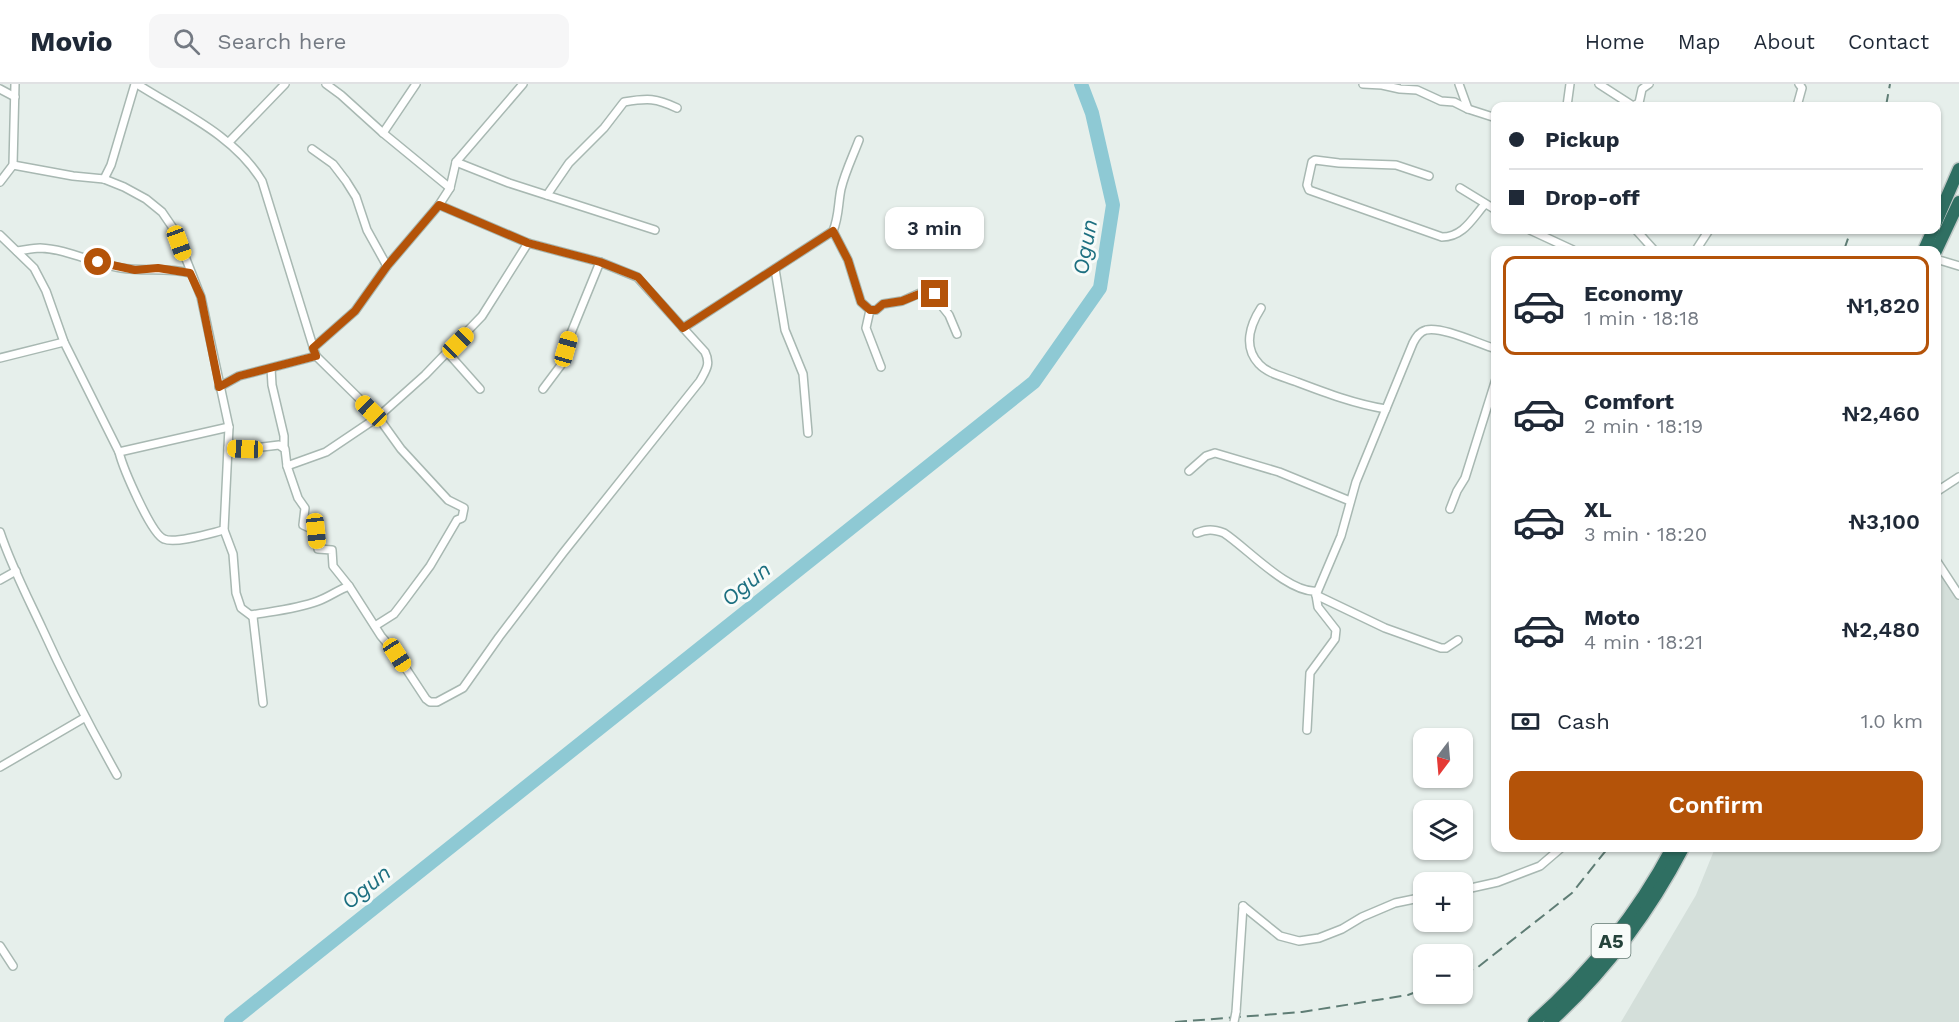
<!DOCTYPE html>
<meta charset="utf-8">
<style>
body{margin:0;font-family:"Work Sans",sans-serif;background:#f6f6f7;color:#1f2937;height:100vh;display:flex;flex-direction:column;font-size:22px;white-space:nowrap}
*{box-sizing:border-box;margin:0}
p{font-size:20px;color:#747a83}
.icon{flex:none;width:33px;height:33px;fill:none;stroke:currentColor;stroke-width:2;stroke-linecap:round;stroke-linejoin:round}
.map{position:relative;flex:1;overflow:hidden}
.sheet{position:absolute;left:1491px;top:162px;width:450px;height:606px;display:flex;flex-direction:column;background:#fff;border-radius:12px;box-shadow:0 2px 4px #0004}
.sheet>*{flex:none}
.hud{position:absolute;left:1491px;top:18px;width:450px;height:132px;border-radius:12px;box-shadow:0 2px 4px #0004;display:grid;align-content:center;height:132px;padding:0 18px;background:#fff}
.needle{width:39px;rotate:196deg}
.buttons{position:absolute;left:1413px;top:644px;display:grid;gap:12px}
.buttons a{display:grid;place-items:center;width:60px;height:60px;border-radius:12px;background:#fff;box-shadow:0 2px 4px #0004;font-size:30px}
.end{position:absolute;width:27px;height:27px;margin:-14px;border:8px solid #b45309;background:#fff;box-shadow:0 0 0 3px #fff}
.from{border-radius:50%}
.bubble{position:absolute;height:42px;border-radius:12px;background:#fff;box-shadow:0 2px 4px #0004;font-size:20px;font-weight:600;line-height:42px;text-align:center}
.car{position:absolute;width:18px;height:36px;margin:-18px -9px;border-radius:8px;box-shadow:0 0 4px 2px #0007;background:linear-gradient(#f5c518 24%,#345 0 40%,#f5c518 0 76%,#345 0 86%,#f5c518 0)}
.hud b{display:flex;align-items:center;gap:21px;height:57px;font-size:22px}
.hud b+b{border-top:2px solid #e0e1e3}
.hud i{width:15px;height:15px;background:#1f2937}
ul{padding:10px 0 0;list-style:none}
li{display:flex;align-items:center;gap:18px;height:99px;margin:0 12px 9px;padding:0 6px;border:3px solid transparent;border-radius:12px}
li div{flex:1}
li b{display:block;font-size:22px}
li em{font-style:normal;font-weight:600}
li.current{border-color:#b45309}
li>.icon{width:54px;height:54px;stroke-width:1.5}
.pay{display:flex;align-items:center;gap:15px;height:66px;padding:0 18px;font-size:22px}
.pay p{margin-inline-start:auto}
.primary-button{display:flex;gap:12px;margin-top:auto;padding:12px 18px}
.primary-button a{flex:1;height:69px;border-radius:12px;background:#b45309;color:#fff;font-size:24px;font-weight:600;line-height:69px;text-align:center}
header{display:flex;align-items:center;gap:36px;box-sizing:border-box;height:84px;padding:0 30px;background:#fff;border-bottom:2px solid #e0e1e3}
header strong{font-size:28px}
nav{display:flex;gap:33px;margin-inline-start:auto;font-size:21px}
.search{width:420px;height:54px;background:#f6f6f7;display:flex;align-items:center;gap:15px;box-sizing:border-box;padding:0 21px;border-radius:12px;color:#747a83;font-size:22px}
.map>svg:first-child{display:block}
.built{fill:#d4dfda}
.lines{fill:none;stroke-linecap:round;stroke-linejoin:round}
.river{stroke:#8ec9d4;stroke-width:14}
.street-casing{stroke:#a8b8b2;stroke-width:10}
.highway-casing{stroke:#c2cac8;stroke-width:15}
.street{stroke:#fff;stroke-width:7}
.highway{stroke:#2f6f62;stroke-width:12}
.rail{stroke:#5f7d75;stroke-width:2;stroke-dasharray:12 6;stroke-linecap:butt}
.street-bridge-casing{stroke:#a8b8b2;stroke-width:10;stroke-linecap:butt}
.street-bridge{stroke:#fff;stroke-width:7}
.route{stroke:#b45309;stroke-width:8}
.labels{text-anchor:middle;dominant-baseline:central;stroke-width:6;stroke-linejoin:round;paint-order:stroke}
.shield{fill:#f7fbf9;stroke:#637a73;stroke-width:1.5}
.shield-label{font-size:20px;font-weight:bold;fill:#24423a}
.water-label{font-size:22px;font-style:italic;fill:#1c6f80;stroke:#f7fbf9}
</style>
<header>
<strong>Movio</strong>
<div class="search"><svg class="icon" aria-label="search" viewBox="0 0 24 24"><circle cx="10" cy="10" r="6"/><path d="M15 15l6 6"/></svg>Search here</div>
<nav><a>Home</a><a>Map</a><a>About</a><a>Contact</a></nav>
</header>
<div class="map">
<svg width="1959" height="938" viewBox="0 0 1959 938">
<rect width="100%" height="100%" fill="#e6efeb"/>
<!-- built -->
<path class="built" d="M 1937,477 L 1959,506 L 1959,938 L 1621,938 L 1696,811 L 1715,764 L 1936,764 Z"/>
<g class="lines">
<!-- river -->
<path class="river" d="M 231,938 L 1034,298 L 1100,204 L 1113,121 L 1092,29 L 1081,0"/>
<defs>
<g id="street">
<path d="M 137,0 C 181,28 234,51 262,97 L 316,272 L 378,333 L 326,368 L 287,382"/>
<path d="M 326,0 L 341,11 L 383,49 L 450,104"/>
<path d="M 1363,0 L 1382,1 L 1400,5 L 1417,6 L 1441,17 L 1454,18 L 1468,25 L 1496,34"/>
<path d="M 1459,0 L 1468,25"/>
<path d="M 1599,0 L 1633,22 L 1639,19 L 1642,5 L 1649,0"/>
<path d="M 0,5 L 15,13"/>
<path d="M 1567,22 L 1570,0"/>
<path d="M 1797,22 L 1802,4 L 1799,0"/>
<path d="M 383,49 L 416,0"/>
<path d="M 859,56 C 853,72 845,88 841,105 C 838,119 839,133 833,147 L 848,176 L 861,218 L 870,226 L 866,244 L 881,283"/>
<path d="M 229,58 L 285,0"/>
<path d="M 312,65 L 333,80 L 346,97 L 356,113 L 367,146 L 387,182"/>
<path d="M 456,78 L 509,99 L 655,146"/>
<path d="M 13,81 L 73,92 L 104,95 L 124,103 L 146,115 L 162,128 L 175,147 L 201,213 L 229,343 L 224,446 L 233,470 L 236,509 L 241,524 L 253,533 L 263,619"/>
<path d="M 1429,92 L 1396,81 L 1339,79 L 1315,76 L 1312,78 L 1307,101 L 1309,106 L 1442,153 C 1463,153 1472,135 1485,120"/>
<path d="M 104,95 L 111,81 L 135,0"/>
<path d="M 0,98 L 13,81 L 15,0"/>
<path d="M 1460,104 L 1496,126"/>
<path d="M 547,111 L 569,79 L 604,44 L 624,18 C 648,14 656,14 677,24"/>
<path d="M 1530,146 L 1573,166"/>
<path d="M 1636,146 L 1654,166"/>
<path d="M 0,151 L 34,184 L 46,207 L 64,258 L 119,368 L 229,343"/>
<path d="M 1696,166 L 1709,146"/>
<path d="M 17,167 C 25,166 33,164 40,164 C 68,165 94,180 121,184 C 144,188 166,183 190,189"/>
<path d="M 1936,175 L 1959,182"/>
<path d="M 775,185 L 785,246 L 803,290 L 808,349"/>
<path d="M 1261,224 C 1250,241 1243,263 1259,280 C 1268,290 1285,293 1297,298 C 1326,309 1355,320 1386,325"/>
<path d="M 870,226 L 876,226 L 883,220 L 902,217 L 929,205 L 935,210 L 938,209 L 937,216 L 949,231 L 957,250"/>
<path d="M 683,244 L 833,147"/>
<path d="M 313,264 L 355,227 L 387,182 L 439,121 L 450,104 L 456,78 L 523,0"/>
<path d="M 448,269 L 480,305"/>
<path d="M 0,274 L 64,258"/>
<path d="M 271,284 L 272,301 L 284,352 L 284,364"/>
<path d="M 219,303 L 239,292 L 316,272"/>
<path d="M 543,305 L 561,281 L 571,249 L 600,178"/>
<path d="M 228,364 L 245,365 L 279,361 L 285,365 L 287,382 L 298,414 L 305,424 L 303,441 L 316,447 L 318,465 L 332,466 L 333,482 L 349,502 L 381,552 L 397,571 L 426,615 L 430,618 L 437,618 L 463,604 L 499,553 L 563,469 L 700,297 C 706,286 711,280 705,268 L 637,193 L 600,178 L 528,159 L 439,121"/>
<path d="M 119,368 C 123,384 151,450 164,455 C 176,460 211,449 224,446"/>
<path d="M 1189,387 L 1206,372 L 1215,369 L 1279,388 L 1350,417"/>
<path d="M 1936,408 L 1959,393"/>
<path d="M 1450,425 L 1457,407 L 1465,394 L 1496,295"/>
<path d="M 0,448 C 11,481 27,512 42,544 C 65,595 90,643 117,691"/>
<path d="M 1197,449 C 1207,445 1213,445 1224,449 C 1247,464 1289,510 1317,507"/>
<path d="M 1936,476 L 1959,511"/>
<path d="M 0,496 L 16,487"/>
<path d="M 1316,511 L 1385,544 L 1441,564 L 1446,564 L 1458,556"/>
<path d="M 253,533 L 251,531 C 274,527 297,525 318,517 C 329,513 338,506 349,502"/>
<path d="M 375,542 L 394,530 L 404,517 L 430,482 L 457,436 L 462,434 L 464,424 L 448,416 L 401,365 L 378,333 L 425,291 L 482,232 L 528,159"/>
<path d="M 1307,646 L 1310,589 L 1335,555 L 1336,546 L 1318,523 L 1316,511 L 1341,452 L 1356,398 L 1413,259 C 1416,253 1419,248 1426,246 C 1442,242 1479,260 1496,265"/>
<path d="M 0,683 L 84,634"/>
<path d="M 1462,806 L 1498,798 L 1540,782 L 1561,764"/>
<path d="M 1243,822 L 1280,852 L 1299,857 L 1319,854 L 1342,845 L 1362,833 L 1395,819 L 1424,813"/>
<path d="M 0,862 L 13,882"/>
<path d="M 1236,928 L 1243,822"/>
</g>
<g id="highway">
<path d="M 1936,138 L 1959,85"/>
<path d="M 1924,166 L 1933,146"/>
<path d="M 1936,167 L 1959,118"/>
<path d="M 1534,938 C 1590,888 1637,830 1672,764"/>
<path d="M 1550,938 C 1605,888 1649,829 1683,764"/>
</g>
</defs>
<!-- street casing -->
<use href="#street" class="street-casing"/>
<!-- highway casing -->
<use href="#highway" class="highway-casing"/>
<!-- street -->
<use href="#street" class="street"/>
<!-- highway -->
<use href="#highway" class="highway"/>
<!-- rail -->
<g class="rail">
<path d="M 1886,22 L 1890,0"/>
<path d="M 1844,166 L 1851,146"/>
<path d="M 1462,890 L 1478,883 L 1572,809 L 1608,764"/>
<path d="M 1175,938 L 1302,928 L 1408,911 L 1424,905"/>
</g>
<defs>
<path id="street-bridge" d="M 1234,938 L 1236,928"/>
</defs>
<!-- street-bridge casing -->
<use href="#street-bridge" class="street-bridge-casing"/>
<!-- street-bridge -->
<use href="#street-bridge" class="street-bridge"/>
</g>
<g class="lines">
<!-- route -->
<path class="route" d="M 98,178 L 135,186 L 158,184 L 190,189 L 201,213 L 219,303 L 239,292 L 316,272 L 313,264 L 355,227 L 387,182 L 439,121 L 528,159 L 600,178 L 638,193 L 683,244 L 833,147 L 848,176 L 861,218 L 870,226 L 876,226 L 883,220 L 902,217 L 929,206 L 933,207 L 935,210"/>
</g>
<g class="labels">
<!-- shield labels -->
<rect class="shield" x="1591.5" y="840" width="39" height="34" rx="4.5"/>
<g class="shield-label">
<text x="1611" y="857">A5</text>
</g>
<!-- water labels -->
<g class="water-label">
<text transform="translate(1085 163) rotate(-80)">Ogun</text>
<text transform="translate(746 500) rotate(-39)">Ogun</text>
<text transform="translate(366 803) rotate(-39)">Ogun</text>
</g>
</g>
</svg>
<div class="buttons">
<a><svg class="needle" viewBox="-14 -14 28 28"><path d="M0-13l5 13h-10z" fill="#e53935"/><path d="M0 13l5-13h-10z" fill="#747a83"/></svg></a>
<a><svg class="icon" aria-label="layers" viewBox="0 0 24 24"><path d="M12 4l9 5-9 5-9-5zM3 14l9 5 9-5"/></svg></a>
<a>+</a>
<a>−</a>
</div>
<i class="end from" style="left:98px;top:178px"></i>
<i class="end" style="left:935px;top:210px"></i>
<div class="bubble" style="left:885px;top:123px;width:99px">3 min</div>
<i class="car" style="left:179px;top:159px;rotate:160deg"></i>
<i class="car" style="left:458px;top:259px;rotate:45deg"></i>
<i class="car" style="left:566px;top:265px;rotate:16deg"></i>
<i class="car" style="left:371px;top:327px;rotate:314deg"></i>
<i class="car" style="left:245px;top:365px;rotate:272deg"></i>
<i class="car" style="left:316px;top:447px;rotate:174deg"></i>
<i class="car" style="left:397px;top:571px;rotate:147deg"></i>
<div class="hud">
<b><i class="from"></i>Pickup</b>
<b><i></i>Drop-off</b>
</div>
<section class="sheet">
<ul>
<li class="current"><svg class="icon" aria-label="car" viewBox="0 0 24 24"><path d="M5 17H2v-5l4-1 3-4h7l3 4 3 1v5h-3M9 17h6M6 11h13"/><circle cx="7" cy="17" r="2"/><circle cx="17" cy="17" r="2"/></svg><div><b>Economy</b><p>1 min · 18:18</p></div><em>₦1,820</em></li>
<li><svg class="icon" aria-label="car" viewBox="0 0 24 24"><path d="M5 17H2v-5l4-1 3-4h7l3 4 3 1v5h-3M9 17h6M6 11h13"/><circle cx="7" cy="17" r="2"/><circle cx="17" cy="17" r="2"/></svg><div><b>Comfort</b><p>2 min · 18:19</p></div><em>₦2,460</em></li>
<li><svg class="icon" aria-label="car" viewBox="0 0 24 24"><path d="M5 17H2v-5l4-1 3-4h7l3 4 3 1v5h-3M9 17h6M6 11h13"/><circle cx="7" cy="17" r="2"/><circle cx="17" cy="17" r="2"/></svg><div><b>XL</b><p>3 min · 18:20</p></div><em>₦3,100</em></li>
<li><svg class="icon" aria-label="car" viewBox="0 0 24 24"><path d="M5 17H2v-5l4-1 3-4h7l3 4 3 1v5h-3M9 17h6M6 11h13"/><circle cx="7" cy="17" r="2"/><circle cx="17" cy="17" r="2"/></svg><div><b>Moto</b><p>4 min · 18:21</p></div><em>₦2,480</em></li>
</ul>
<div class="pay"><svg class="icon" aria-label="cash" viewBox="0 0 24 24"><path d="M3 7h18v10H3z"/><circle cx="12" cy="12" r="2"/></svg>Cash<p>1.0 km</p></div>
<div class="primary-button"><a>Confirm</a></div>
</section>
</div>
